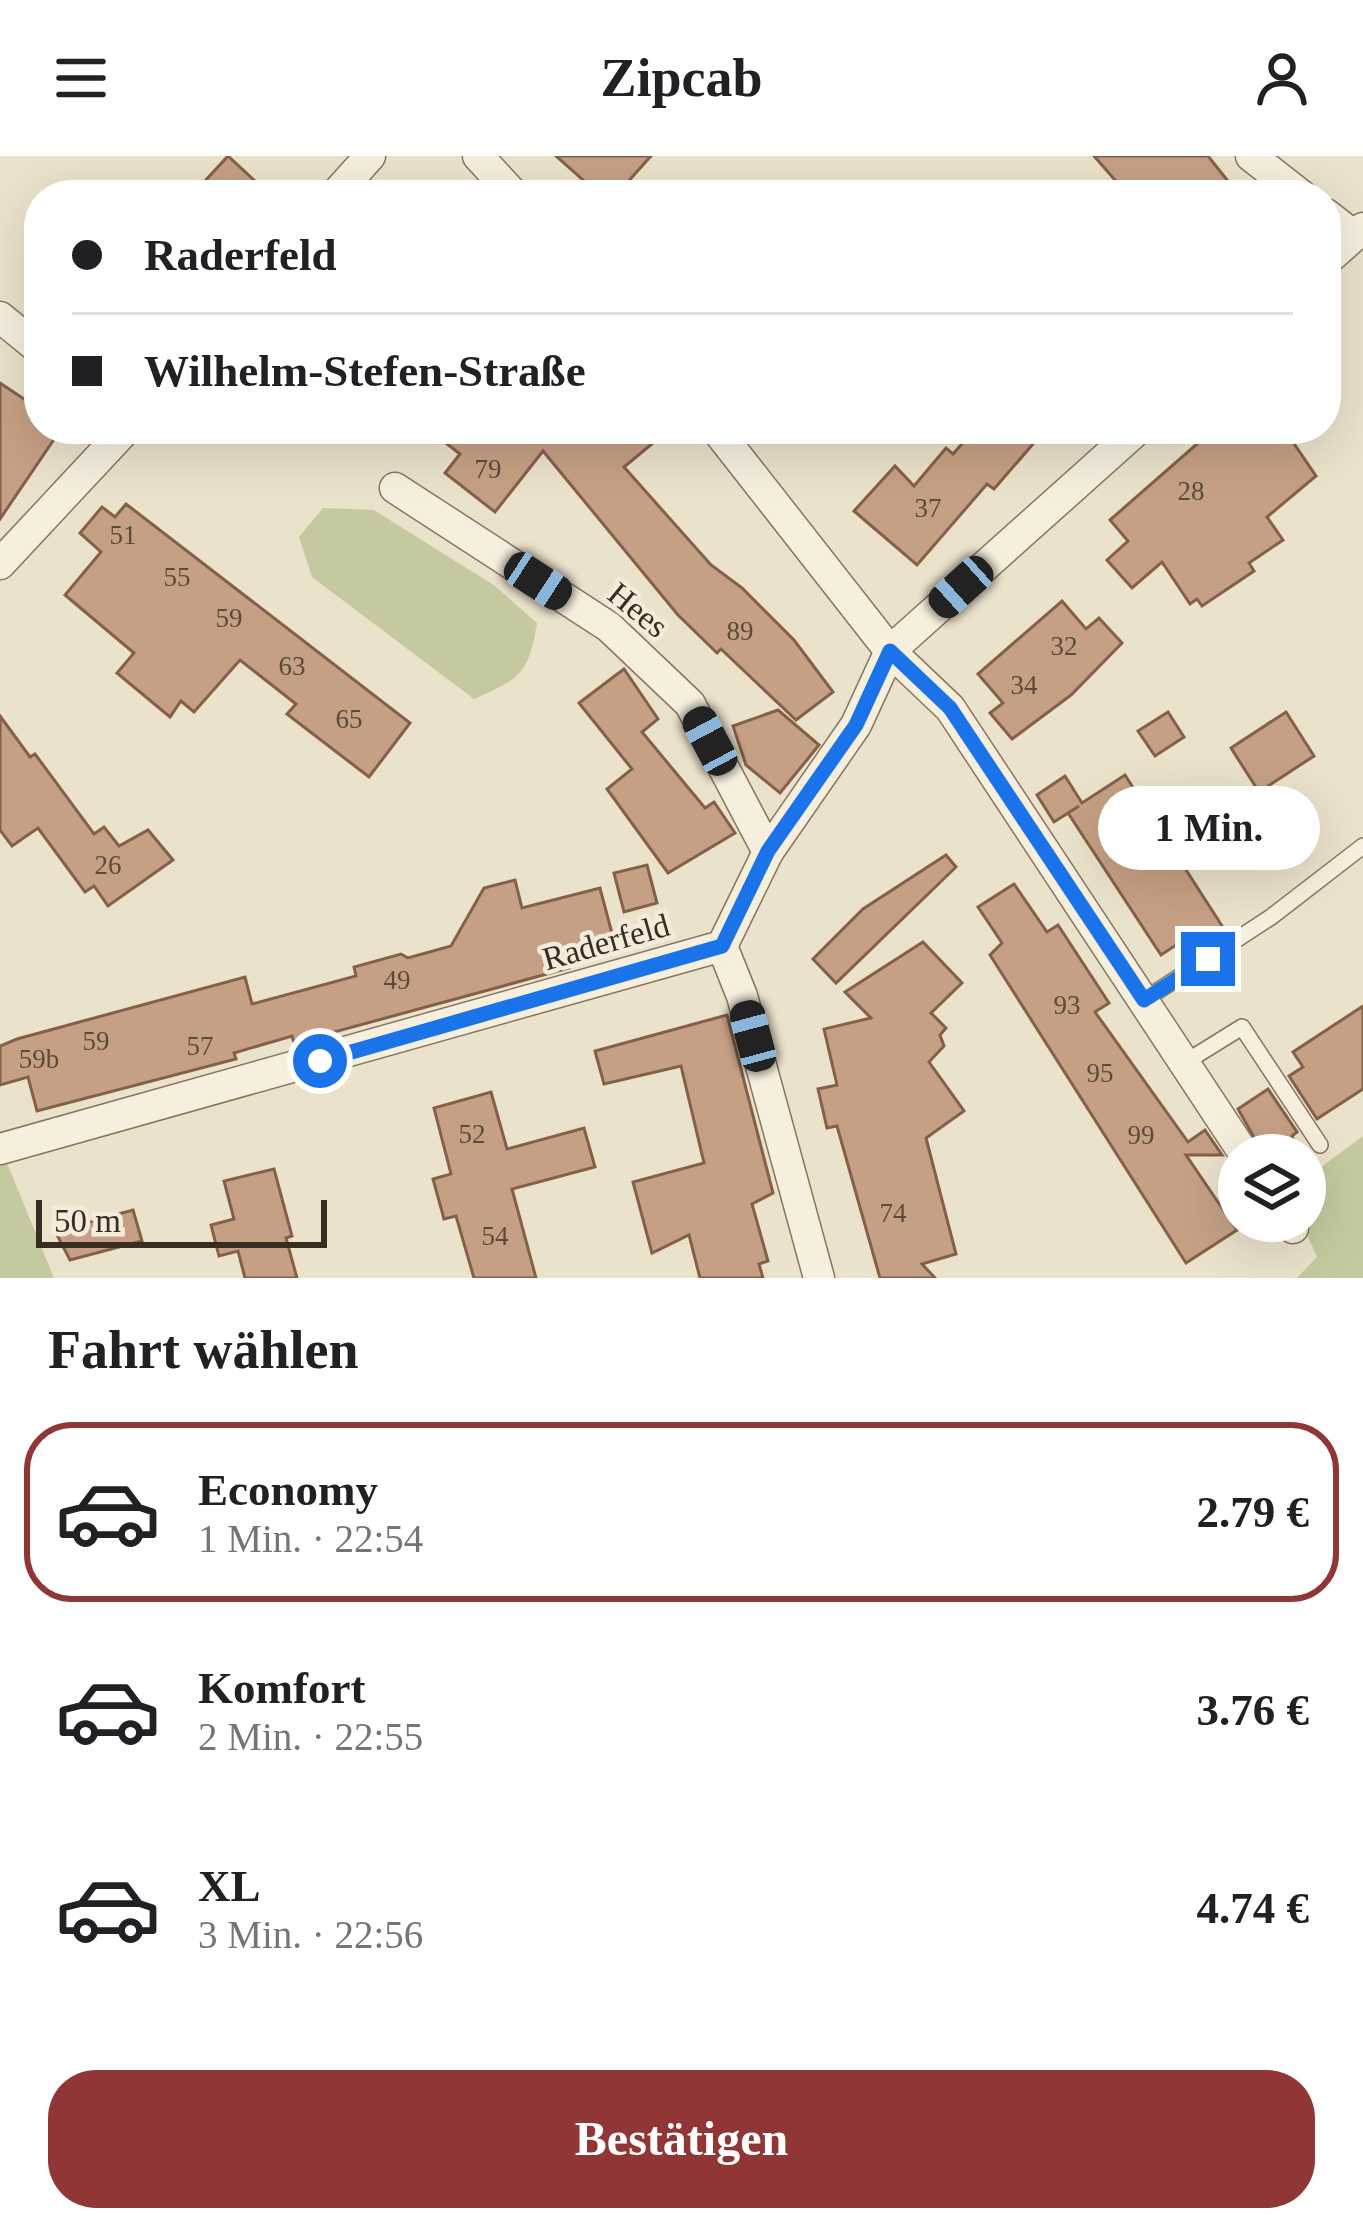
<!DOCTYPE html>
<html lang="de">
<meta charset="utf-8">
<style>
body{margin:0;font-family:Georgia,serif;background:#f6f6f6;color:#202124;height:100vh;display:flex;flex-direction:column;font-size:45px;white-space:nowrap}
*{box-sizing:border-box;margin:0}
p{font-size:39px;color:#757577}
.icon{flex:none;width:66px;height:66px;fill:none;stroke:currentColor;stroke-width:2;stroke-linecap:round;stroke-linejoin:round}
.map{position:relative;height:1122px;overflow:hidden}
.details{display:flex;flex-direction:column;background:#fff;flex:1}
.details>*{flex:none}
.banner{position:absolute;left:24px;top:24px;width:1317px;height:264px;border-radius:48px;box-shadow:0 12px 48px #0002;display:grid;align-content:center;height:264px;padding:0 48px;background:#fff}
.buttons{position:absolute;left:1218px;top:978px;display:grid;gap:24px}
.buttons a{display:grid;place-items:center;width:108px;height:108px;border-radius:50%;background:#fff;box-shadow:0 12px 48px #0002;font-size:60px}
.scale{position:absolute;left:36px;bottom:30px;width:291px;box-sizing:border-box;padding-left:12px;border:6px solid #392d22;border-top:0;font-size:33px;line-height:42px;white-space:nowrap;color:#392d22;-webkit-text-stroke:9px #f3ecda;paint-order:stroke}
.end{position:absolute;width:54px;height:54px;margin:-27px;border:15px solid #1a73e8;background:#fff;box-shadow:0 0 0 6px #fff}
.from{border-radius:50%}
.bubble{position:absolute;height:84px;border-radius:42px;background:#fff;box-shadow:0 12px 48px #0002;font-size:39px;font-weight:700;line-height:84px;text-align:center}
.car{position:absolute;width:36px;height:72px;margin:-36px -18px;border-radius:15px;box-shadow:0 0 9px 3px #0007;background:linear-gradient(#222 24%,#8ab4d8 0 40%,#222 0 76%,#8ab4d8 0 86%,#222 0)}
.banner b{display:flex;align-items:center;gap:42px;height:114px;font-size:45px}
.banner b+b{border-top:3px solid #e0e0e0}
.banner i{width:30px;height:30px;background:#202124}
ul{padding:0;list-style:none}
li{display:flex;align-items:center;gap:36px;height:180px;margin:0 24px 18px;padding:0 24px;border:6px solid transparent;border-radius:48px}
li div{flex:1}
li b{display:block;font-size:45px}
li em{font-style:normal;font-weight:700}
li.on{border-color:#903636}
li>.icon{width:108px;height:108px;stroke-width:1.5}
h2{padding:0 48px;font-size:54px;line-height:144px}
.primary-button{display:flex;gap:24px;margin-top:auto;padding:24px 48px}
.primary-button a{flex:1;height:138px;border-radius:48px;background:#903636;color:#fff;font-size:48px;font-weight:700;line-height:138px;text-align:center}
header{display:flex;justify-content:space-between;align-items:center;height:156px;padding:0 48px;background:#fff;font-size:54px;font-weight:700}
.map>svg:first-child{display:block}
.green{fill:#c4c99f}
.building{fill:#c6a084;stroke:#846048;stroke-width:3}
.lines{fill:none;stroke-linecap:round;stroke-linejoin:round}
.service-casing{stroke:#877560;stroke-width:18}
.minor-casing{stroke:#877560;stroke-width:33}
.service{stroke:#f6efde;stroke-width:15}
.minor{stroke:#f6efde;stroke-width:30}
.route{stroke:#1a73e8;stroke-width:15}
.labels{text-anchor:middle;dominant-baseline:central;stroke-width:9;stroke-linejoin:round;paint-order:stroke}
.number-label{font-size:27px;fill:#5c4a3a}
.street-label{font-size:33px;fill:#392d22;stroke:#f3ecda}
</style>
<header><svg class="icon" aria-label="menu" viewBox="0 0 24 24"><path d="M4 6h16M4 12h16M4 18h16"/></svg>Zipcab<svg class="icon" aria-label="person" viewBox="0 0 24 24"><circle cx="12" cy="8" r="4"/><path d="M4 21q1-7 8-7t8 7"/></svg></header>
<div class="map">
<svg width="1363" height="1122" viewBox="0 0 1363 1122">
<rect width="100%" height="100%" fill="#ebe2cb"/>
<!-- green -->
<g class="green">
<path d="M 323,352 L 374,354 L 495,430 L 537,467 C 528,519 521,522 474,543 L 312,421 L 299,381 Z"/>
<path d="M 1363,980 L 1363,1122 L 1297,1122 L 1317,1101 L 1301,1065 L 1305,1065 L 1305,1023 Z"/>
<path d="M 7,1007 L 54,1122 L 0,1122 L 0,1009 Z"/>
</g>
<!-- building -->
<g class="building">
<path d="M 228,0 L 270,39 L 192,39 Z"/>
<path d="M 556,0 L 651,0 L 616,39 L 600,39 Z"/>
<path d="M 1094,0 L 1208,0 L 1239,39 L 1128,39 Z"/>
<path d="M 0,227 L 39,253 L 39,273 L 61,273 L 0,363 Z"/>
<path d="M 428,273 L 670,273 L 624,311 L 711,409 L 742,432 L 794,484 L 833,536 L 796,564 L 721,493 L 717,497 L 678,459 L 543,295 L 495,356 L 445,317 L 460,298 Z"/>
<path d="M 975,273 L 1046,273 L 994,333 L 987,328 L 917,409 L 854,355 L 895,310 L 914,330 L 946,292 L 953,298 Z"/>
<path d="M 1214,273 L 1284,273 L 1316,320 L 1267,361 L 1283,384 L 1249,407 L 1254,415 L 1202,450 L 1197,443 L 1190,448 L 1162,406 L 1132,432 L 1107,404 L 1128,385 L 1110,364 Z"/>
<path d="M 126,348 L 410,567 L 369,621 L 287,558 L 296,548 L 240,504 L 194,556 L 181,545 L 170,561 L 117,517 L 134,497 L 65,439 L 101,396 L 80,377 L 102,351 L 115,361 Z"/>
<path d="M 1062,445 L 1086,473 L 1099,462 L 1122,487 L 1071,539 L 1012,583 L 990,557 L 1003,547 L 978,518 Z"/>
<path d="M 624,513 L 658,563 L 642,576 L 705,652 L 714,646 L 735,677 L 668,717 L 607,633 L 632,613 L 579,547 Z"/>
<path d="M 778,554 L 819,589 L 780,637 L 746,609 L 733,570 Z"/>
<path d="M 1168,556 L 1184,581 L 1155,600 L 1138,575 Z"/>
<path d="M 1286,556 L 1314,600 L 1259,636 L 1231,592 Z"/>
<path d="M 0,560 L 30,601 L 35,598 L 94,678 L 104,671 L 119,690 L 148,674 L 173,704 L 108,750 L 94,730 L 85,736 L 38,672 L 12,690 L 0,674 Z"/>
<path d="M 1125,619 L 1226,776 L 1195,797 L 1185,783 L 1161,799 L 1068,657 L 1079,650 L 1054,666 L 1037,639 L 1065,620 L 1082,647 Z"/>
<path d="M 946,699 L 956,711 L 836,827 L 813,803 L 863,753 Z"/>
<path d="M 647,709 L 657,747 L 624,756 L 614,717 Z"/>
<path d="M 515,724 L 522,752 L 600,732 L 614,785 L 566,802 L 569,812 L 294,887 L 292,880 L 234,897 L 236,903 L 37,955 L 28,921 L 0,929 L 0,890 L 17,883 L 245,821 L 252,848 L 356,820 L 354,811 L 401,798 L 408,802 L 451,790 L 484,732 Z"/>
<path d="M 1014,728 L 1047,776 L 1058,769 L 1109,847 L 1095,856 L 1188,986 L 1205,974 L 1222,999 L 1186,999 L 1237,1074 L 1186,1107 L 990,799 L 1002,787 L 978,751 Z"/>
<path d="M 923,786 L 962,827 L 931,857 L 946,872 L 940,879 L 944,890 L 929,906 L 964,955 L 926,982 L 956,1098 L 922,1108 L 935,1122 L 880,1122 L 837,970 L 827,972 L 818,933 L 837,929 L 824,873 L 871,862 L 845,836 Z"/>
<path d="M 1363,850 L 1363,933 L 1317,963 L 1289,920 L 1303,911 L 1293,896 Z"/>
<path d="M 727,859 L 773,1037 L 752,1048 L 768,1105 L 759,1108 L 763,1122 L 700,1122 L 689,1079 L 652,1097 L 633,1026 L 704,1007 L 681,910 L 604,928 L 595,895 Z"/>
<path d="M 1268,933 L 1297,976 L 1292,980 L 1299,999 L 1264,999 L 1238,953 Z"/>
<path d="M 491,936 L 507,993 L 584,972 L 595,1011 L 512,1033 L 536,1122 L 474,1122 L 456,1060 L 444,1063 L 433,1023 L 451,1018 L 434,952 Z"/>
<path d="M 274,1013 L 292,1080 L 286,1082 L 297,1122 L 245,1122 L 238,1095 L 219,1100 L 211,1069 L 234,1063 L 224,1025 Z"/>
<path d="M 133,1054 L 142,1085 L 70,1104 L 55,1075 Z"/>
</g>
<g class="lines">
<defs>
<g id="service">
<path d="M 1144,844 L 1271,761 L 1363,690"/>
<path d="M 1184,907 L 1242,871 L 1320,989"/>
</g>
<g id="minor">
<path d="M 478,0 L 514,39"/>
<path d="M 1251,0 L 1301,39"/>
<path d="M 335,39 L 370,0"/>
<path d="M 1326,58 L 1354,80"/>
<path d="M 1326,105 L 1363,72"/>
<path d="M 0,161 L 39,193"/>
<path d="M 716,273 L 890,495 L 950,552 L 1245,999"/>
<path d="M 395,332 L 609,471 L 690,548 L 768,696"/>
<path d="M 0,408 L 126,273"/>
<path d="M 722,790 L 742,840 L 819,1122"/>
<path d="M 0,993 L 722,790 L 768,696 L 856,569 L 890,495 L 1138,273"/>
<path d="M 1288,1065 L 1293,1072"/>
</g>
</defs>
<!-- service casing -->
<use href="#service" class="service-casing"/>
<!-- minor casing -->
<use href="#minor" class="minor-casing"/>
<!-- service -->
<use href="#service" class="service"/>
<!-- minor -->
<use href="#minor" class="minor"/>
</g>
<g class="lines">
<!-- route -->
<path class="route" d="M 320,905 L 722,790 L 768,695 L 856,569 L 890,495 L 950,552 L 1144,844 L 1208,803"/>
</g>
<g class="labels">
<!-- number labels -->
<g class="number-label">
<text x="488" y="313">79</text>
<text x="1191" y="335">28</text>
<text x="928" y="352">37</text>
<text x="123" y="379">51</text>
<text x="177" y="421">55</text>
<text x="229" y="462">59</text>
<text x="740" y="475">89</text>
<text x="1064" y="490">32</text>
<text x="292" y="510">63</text>
<text x="1024" y="529">34</text>
<text x="349" y="563">65</text>
<text x="108" y="709">26</text>
<text x="397" y="824">49</text>
<text x="1067" y="849">93</text>
<text x="96" y="885">59</text>
<text x="200" y="890">57</text>
<text x="39" y="903">59b</text>
<text x="1100" y="917">95</text>
<text x="472" y="978">52</text>
<text x="1141" y="979">99</text>
<text x="893" y="1057">74</text>
<text x="495" y="1080">54</text>
</g>
<!-- street labels -->
<g class="street-label">
<text transform="translate(638 454) rotate(39)">Hees</text>
<text transform="translate(606 786) rotate(-16)">Raderfeld</text>
</g>
</g>
</svg>
<div class="buttons">
<a><svg class="icon" aria-label="layers" viewBox="0 0 24 24"><path d="M12 4l9 5-9 5-9-5zM3 14l9 5 9-5"/></svg></a>
</div>
<div class="scale">50 m</div>
<i class="end from" style="left:320px;top:905px"></i>
<i class="end" style="left:1208px;top:803px"></i>
<div class="bubble" style="left:1098px;top:630px;width:222px">1 Min.</div>
<i class="car" style="left:538px;top:425px;rotate:123deg"></i>
<i class="car" style="left:961px;top:431px;rotate:228deg"></i>
<i class="car" style="left:710px;top:585px;rotate:332deg"></i>
<i class="car" style="left:753px;top:880px;rotate:345deg"></i>
<div class="banner">
<b><i class="from"></i>Raderfeld</b>
<b><i></i>Wilhelm-Stefen-Straße</b>
</div>
</div>
<section class="details">
<h2>Fahrt wählen</h2>
<ul>
<li class="on"><svg class="icon" aria-label="car" viewBox="0 0 24 24"><path d="M5 17H2v-5l4-1 3-4h7l3 4 3 1v5h-3M9 17h6M6 11h13"/><circle cx="7" cy="17" r="2"/><circle cx="17" cy="17" r="2"/></svg><div><b>Economy</b><p>1 Min. · 22:54</p></div><em>2.79 €</em></li>
<li><svg class="icon" aria-label="car" viewBox="0 0 24 24"><path d="M5 17H2v-5l4-1 3-4h7l3 4 3 1v5h-3M9 17h6M6 11h13"/><circle cx="7" cy="17" r="2"/><circle cx="17" cy="17" r="2"/></svg><div><b>Komfort</b><p>2 Min. · 22:55</p></div><em>3.76 €</em></li>
<li><svg class="icon" aria-label="car" viewBox="0 0 24 24"><path d="M5 17H2v-5l4-1 3-4h7l3 4 3 1v5h-3M9 17h6M6 11h13"/><circle cx="7" cy="17" r="2"/><circle cx="17" cy="17" r="2"/></svg><div><b>XL</b><p>3 Min. · 22:56</p></div><em>4.74 €</em></li>
</ul>
<div class="primary-button"><a>Bestätigen</a></div>
</section>
